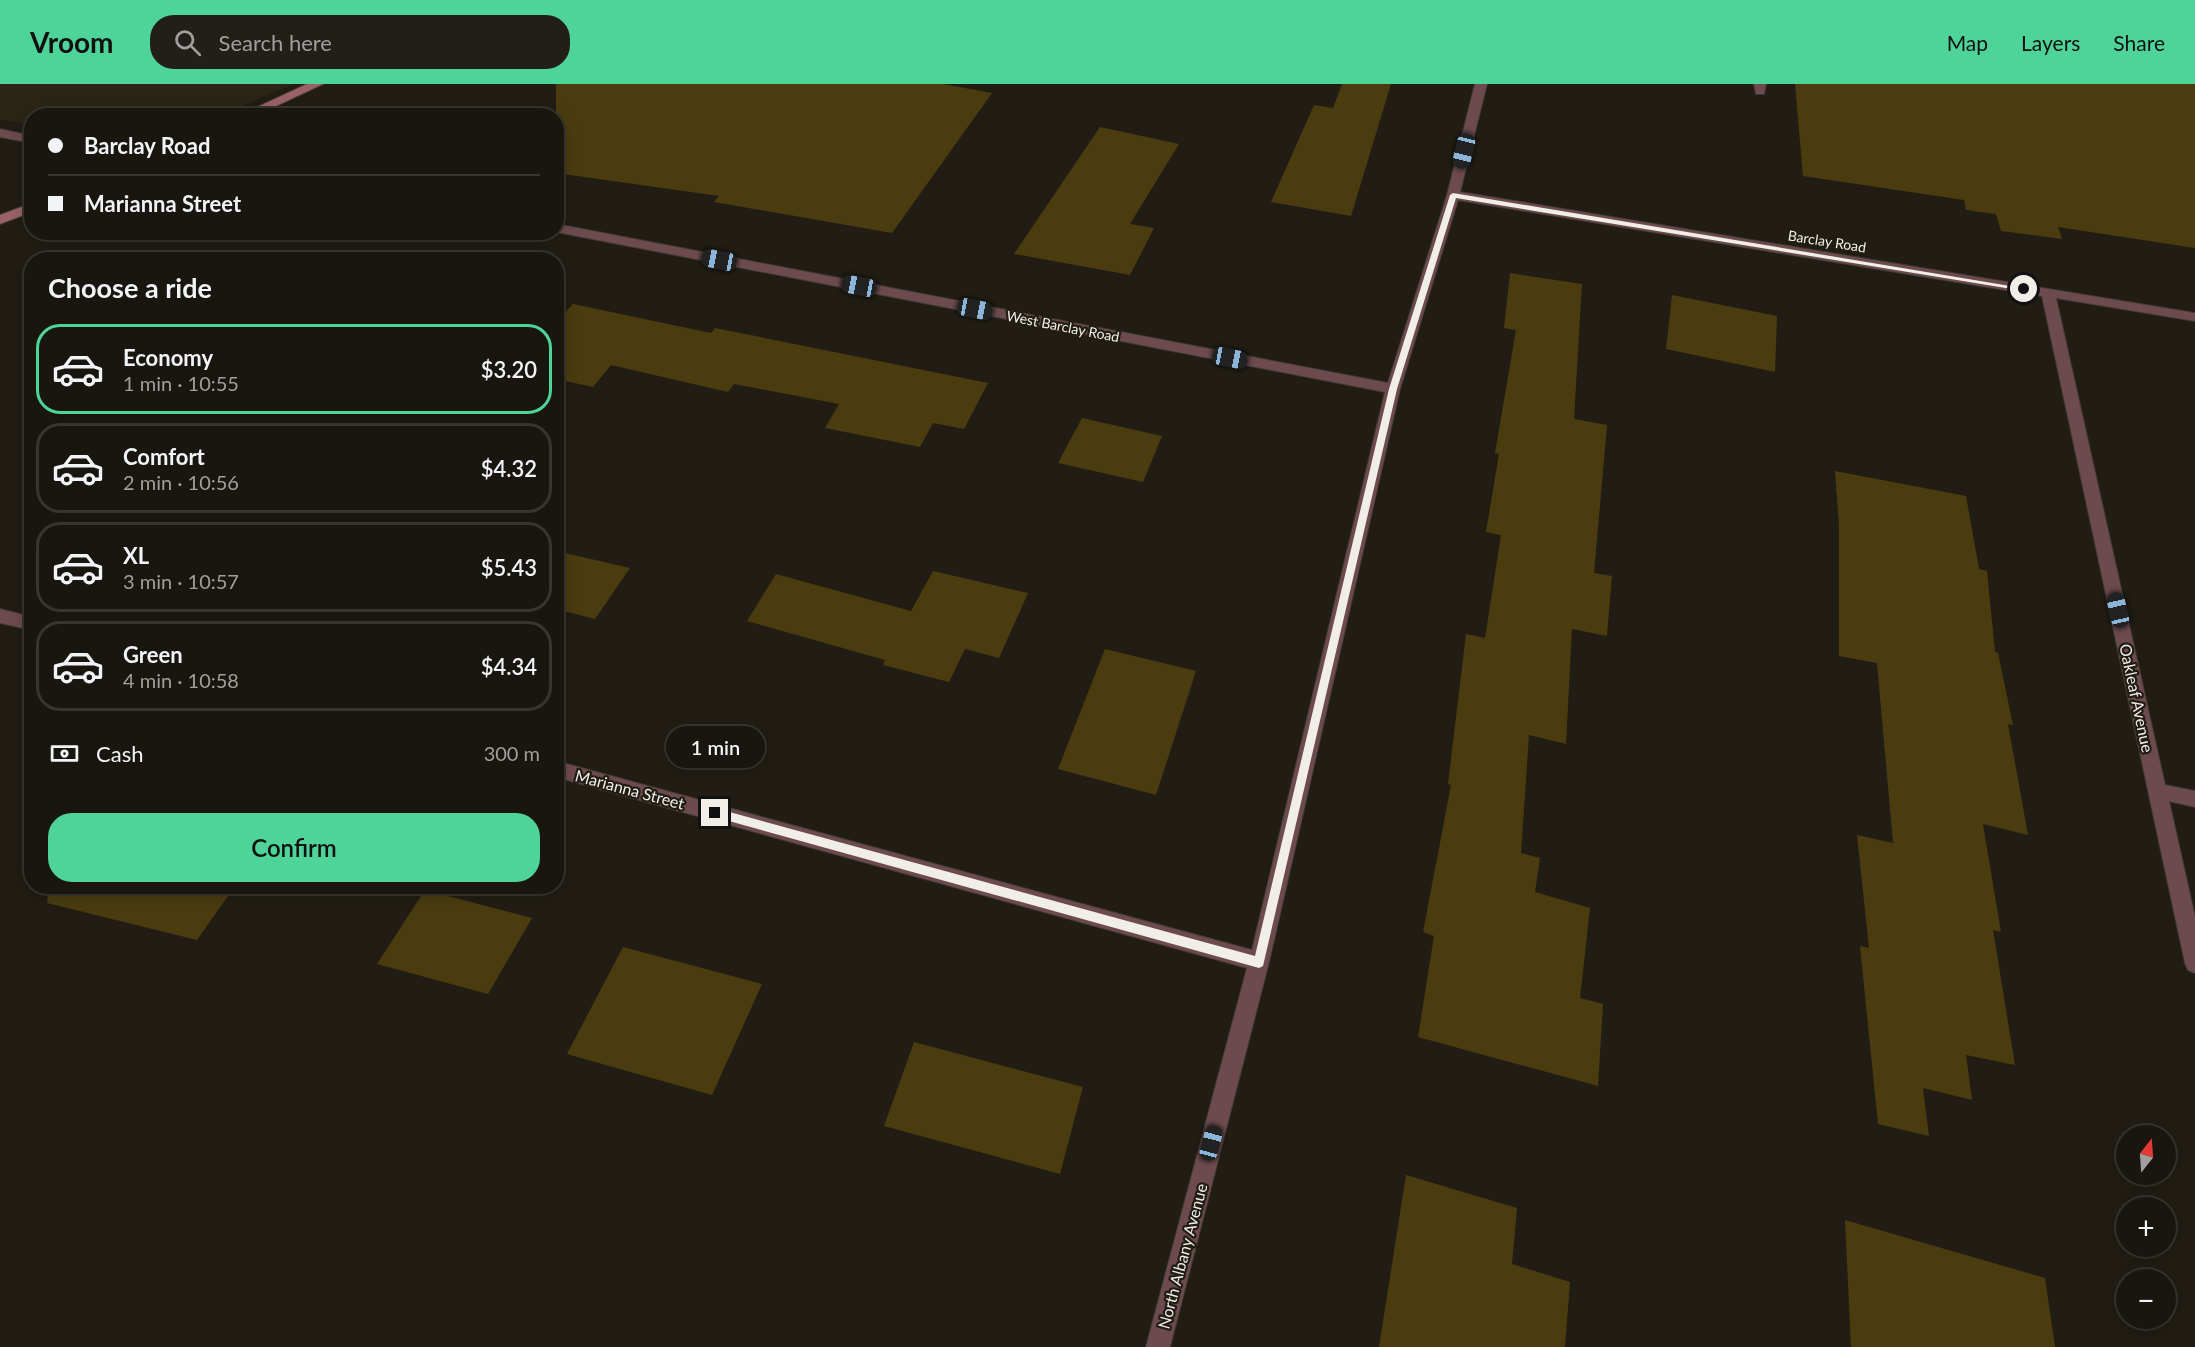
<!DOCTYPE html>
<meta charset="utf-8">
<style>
body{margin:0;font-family:Lato,sans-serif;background:#221f18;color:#f1f3f6;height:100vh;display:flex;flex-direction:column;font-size:22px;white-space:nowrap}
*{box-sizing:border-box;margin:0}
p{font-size:20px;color:#9f9f9e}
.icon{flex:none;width:33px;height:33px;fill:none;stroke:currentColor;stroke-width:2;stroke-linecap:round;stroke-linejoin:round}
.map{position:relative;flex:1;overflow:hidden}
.drawer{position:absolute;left:24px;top:168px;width:540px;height:642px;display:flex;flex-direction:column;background:#19160f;border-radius:24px;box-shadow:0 3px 15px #0003,0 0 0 2px #37352f}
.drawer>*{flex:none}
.guide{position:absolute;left:24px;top:24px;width:540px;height:132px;border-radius:24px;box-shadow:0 3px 15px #0003,0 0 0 2px #37352f;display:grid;align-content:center;height:132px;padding:0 24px;background:#19160f}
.needle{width:39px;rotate:17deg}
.fabs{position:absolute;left:2116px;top:1041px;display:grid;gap:12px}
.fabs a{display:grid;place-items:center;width:60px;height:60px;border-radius:50%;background:#19160f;box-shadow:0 3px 15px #0003,0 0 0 2px #37352f;font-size:30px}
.end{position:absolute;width:27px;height:27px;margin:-14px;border:8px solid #f1eee8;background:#111;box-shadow:0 0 0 3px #111}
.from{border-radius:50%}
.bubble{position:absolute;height:42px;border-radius:21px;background:#19160f;box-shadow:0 3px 15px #0003,0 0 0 2px #37352f;font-size:20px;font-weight:600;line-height:42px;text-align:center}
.car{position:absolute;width:18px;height:36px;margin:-18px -9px;border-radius:8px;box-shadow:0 0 4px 2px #0007;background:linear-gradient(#222 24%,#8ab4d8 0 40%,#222 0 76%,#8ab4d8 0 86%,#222 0)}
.guide b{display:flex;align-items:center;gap:21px;height:57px;font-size:22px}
.guide b+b{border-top:2px solid #37352f}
.guide i{width:15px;height:15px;background:#f1f3f6}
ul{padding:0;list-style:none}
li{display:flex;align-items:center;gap:18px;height:90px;margin:0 12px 9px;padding:0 12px;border:3px solid #37352f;border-radius:24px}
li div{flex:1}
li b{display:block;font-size:22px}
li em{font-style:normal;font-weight:600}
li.selected{border-color:#4ed399}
li>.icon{width:54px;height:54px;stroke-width:1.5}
h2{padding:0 24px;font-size:27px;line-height:72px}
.pay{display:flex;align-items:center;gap:15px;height:66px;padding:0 24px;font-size:22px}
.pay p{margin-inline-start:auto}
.button{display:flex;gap:12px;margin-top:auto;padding:12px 24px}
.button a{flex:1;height:69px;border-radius:24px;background:#4ed399;color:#111;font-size:24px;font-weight:600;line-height:69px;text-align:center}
header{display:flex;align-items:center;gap:36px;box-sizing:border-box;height:84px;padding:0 30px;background:#4ed399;color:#111}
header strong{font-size:28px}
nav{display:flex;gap:33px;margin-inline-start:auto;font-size:21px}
.search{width:420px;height:54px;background:#221f18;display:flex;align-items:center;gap:15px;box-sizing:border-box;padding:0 21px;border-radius:24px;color:#9f9f9e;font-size:22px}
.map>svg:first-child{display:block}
.built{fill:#2a2515}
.building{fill:#4b3c0f}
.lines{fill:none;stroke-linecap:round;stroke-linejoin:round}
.street-casing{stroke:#3e3a32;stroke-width:2}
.secondary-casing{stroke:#3e3a32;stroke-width:2}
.street{fill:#6d4a4d;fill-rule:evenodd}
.secondary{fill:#9a6267;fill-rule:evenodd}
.route{fill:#f1eee8}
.labels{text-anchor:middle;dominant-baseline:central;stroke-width:4.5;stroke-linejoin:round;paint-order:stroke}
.far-street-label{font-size:14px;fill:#f1eee8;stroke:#211d14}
.street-label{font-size:16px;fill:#f1eee8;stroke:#211d14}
</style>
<header>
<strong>Vroom</strong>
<div class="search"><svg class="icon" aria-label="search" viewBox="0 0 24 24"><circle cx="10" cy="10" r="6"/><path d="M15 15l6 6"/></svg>Search here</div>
<nav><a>Map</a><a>Layers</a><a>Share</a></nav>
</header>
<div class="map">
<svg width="2195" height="1263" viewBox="0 0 2195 1263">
<rect width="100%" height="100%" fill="#211d14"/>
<!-- built -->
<path class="built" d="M 0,0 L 294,0 L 220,31 L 32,32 L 31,41 L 0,35 Z"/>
<!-- building -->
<g class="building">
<path d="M 556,0 L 943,0 L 992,9 L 892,149 L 714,118 L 719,112 L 556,89 Z"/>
<path d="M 1342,0 L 1391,0 L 1351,132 L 1271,118 L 1314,21 L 1333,24 Z"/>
<path d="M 1795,0 L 2195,0 L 2195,164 L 2058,143 L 2062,155 L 2001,147 L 1996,130 L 1966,126 L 1964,116 L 1803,92 Z"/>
<path d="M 1100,43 L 1179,60 L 1130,140 L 1154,144 L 1130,191 L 1014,170 Z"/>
<path d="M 1510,189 L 1582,200 L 1574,335 L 1607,341 L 1594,489 L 1612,492 L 1607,552 L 1572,545 L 1566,660 L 1529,651 L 1521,769 L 1540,774 L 1535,808 L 1590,824 L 1580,914 L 1603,920 L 1598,1002 L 1418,953 L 1434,852 L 1423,848 L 1451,701 L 1448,700 L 1466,550 L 1485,554 L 1501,451 L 1486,448 L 1499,370 L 1495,369 L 1516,246 L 1504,244 Z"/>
<path d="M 1672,211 L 1777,232 L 1775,288 L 1666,265 Z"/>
<path d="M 573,220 L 711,249 L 715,244 L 988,299 L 964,345 L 933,339 L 920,363 L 825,344 L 839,320 L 734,300 L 728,308 L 611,281 L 593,303 L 556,295 L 556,238 Z"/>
<path d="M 1082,334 L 1162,352 L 1143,398 L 1058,379 Z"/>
<path d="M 1835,387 L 1966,412 L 1979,485 L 1987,487 L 1995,568 L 1998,569 L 2013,641 L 2008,640 L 2028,751 L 1983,740 L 2001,848 L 1993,846 L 2015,981 L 1966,971 L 1972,1016 L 1923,1004 L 1929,1052 L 1878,1040 L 1860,862 L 1869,864 L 1857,751 L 1893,759 L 1877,579 L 1839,572 L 1839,441 Z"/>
<path d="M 556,467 L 630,484 L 595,535 L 556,525 Z"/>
<path d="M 933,487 L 1028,509 L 999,574 L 965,565 L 949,598 L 883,581 L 885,576 L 747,537 L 776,490 L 911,527 Z"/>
<path d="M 1105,565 L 1196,587 L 1156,711 L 1058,685 Z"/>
<path d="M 49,802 L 235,802 L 197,856 L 47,819 Z"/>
<path d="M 425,806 L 532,834 L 488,910 L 377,880 Z"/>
<path d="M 623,863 L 762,900 L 712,1011 L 567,970 Z"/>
<path d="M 914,958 L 1083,1003 L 1060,1090 L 884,1042 Z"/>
<path d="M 1406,1091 L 1517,1124 L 1512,1180 L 1570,1198 L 1565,1263 L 1379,1263 Z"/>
<path d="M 1845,1136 L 2045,1194 L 2055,1263 L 1851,1263 Z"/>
</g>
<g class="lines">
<defs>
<g id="street">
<path d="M 1475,0 L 1487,0 L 1460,108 L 2195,229 L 2195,237 L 2056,214 L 2165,701 L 2195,707 L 2195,723 L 2169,717 L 2195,833 L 2195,889 L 2188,886 L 2185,879 L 2042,212 L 1458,116 L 1400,305 L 1269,878 L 1170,1263 L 1146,1263 L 1247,884 L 556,693 L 556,677 L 1252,866 L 1385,308 L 556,148 L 556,140 L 1388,299 L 1447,111 Z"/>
<path d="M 1754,0 L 1766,0 L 1764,10 L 1756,10 Z"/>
<path d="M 0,45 L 32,52 L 32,59 L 0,53 Z"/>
<path d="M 0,525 L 32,533 L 32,546 L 0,539 Z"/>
</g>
<g id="secondary">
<path d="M 307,0 L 323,0 L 255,32 L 238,32 Z"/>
<path d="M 32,119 L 32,128 L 0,140 L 0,131 Z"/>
</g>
</defs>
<!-- street casing -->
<use href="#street" class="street-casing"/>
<!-- secondary casing -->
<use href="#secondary" class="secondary-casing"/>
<!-- street -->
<use href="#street" class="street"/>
<!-- secondary -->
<use href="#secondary" class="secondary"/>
</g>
<!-- route -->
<path class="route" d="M 1453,109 L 2028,205 L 2024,207 L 1456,114 L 1397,305 L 1263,882 L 1259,884 L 711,732 L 710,729 L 715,724 L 1255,872 L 1389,305 L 1450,111 Z"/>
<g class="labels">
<!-- far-street labels -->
<g class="far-street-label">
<text transform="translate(1827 157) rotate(9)">Barclay Road</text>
<text transform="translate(1063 242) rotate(11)">West Barclay Road</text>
</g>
<!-- street labels -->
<g class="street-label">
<text transform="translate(2137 614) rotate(78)">Oakleaf Avenue</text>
<text transform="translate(630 705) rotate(15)">Marianna Street</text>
<text transform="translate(1182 1172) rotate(-75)">North Albany Avenue</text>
</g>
</g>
</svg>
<div class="fabs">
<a><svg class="needle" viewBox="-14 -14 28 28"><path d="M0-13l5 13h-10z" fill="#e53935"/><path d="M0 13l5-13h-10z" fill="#9f9f9e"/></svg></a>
<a>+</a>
<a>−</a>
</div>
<i class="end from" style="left:2024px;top:205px"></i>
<i class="end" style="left:715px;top:729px"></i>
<div class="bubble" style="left:666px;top:642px;width:99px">1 min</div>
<i class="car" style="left:1464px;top:67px;rotate:194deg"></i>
<i class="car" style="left:719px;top:176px;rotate:281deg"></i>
<i class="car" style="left:859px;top:202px;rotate:281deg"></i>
<i class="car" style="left:975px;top:225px;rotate:101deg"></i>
<i class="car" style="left:1230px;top:274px;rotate:101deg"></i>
<i class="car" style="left:2118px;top:526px;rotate:347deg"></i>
<i class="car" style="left:1211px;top:1059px;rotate:15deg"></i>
<div class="guide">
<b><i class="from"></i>Barclay Road</b>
<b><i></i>Marianna Street</b>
</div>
<section class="drawer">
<h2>Choose a ride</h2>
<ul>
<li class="selected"><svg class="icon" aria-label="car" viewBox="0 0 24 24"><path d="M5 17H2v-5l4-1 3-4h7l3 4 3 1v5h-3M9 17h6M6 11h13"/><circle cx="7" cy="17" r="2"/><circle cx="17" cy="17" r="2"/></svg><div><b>Economy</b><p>1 min · 10:55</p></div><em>$3.20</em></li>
<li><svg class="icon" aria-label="car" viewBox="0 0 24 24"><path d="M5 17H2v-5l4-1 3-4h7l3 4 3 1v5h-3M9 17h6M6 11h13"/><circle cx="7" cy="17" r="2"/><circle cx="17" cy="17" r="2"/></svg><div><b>Comfort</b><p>2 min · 10:56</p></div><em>$4.32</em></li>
<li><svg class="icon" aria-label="car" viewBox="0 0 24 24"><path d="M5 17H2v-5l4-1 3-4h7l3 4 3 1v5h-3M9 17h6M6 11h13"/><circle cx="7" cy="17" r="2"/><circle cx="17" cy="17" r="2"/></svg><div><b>XL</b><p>3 min · 10:57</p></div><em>$5.43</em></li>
<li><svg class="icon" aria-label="car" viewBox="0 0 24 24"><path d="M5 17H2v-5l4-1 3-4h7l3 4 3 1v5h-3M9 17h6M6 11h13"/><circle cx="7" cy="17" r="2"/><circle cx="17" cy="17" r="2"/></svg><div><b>Green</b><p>4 min · 10:58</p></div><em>$4.34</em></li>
</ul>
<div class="pay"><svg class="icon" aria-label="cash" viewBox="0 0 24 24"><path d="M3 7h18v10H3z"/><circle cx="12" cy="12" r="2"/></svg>Cash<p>300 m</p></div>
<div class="button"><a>Confirm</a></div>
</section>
</div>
